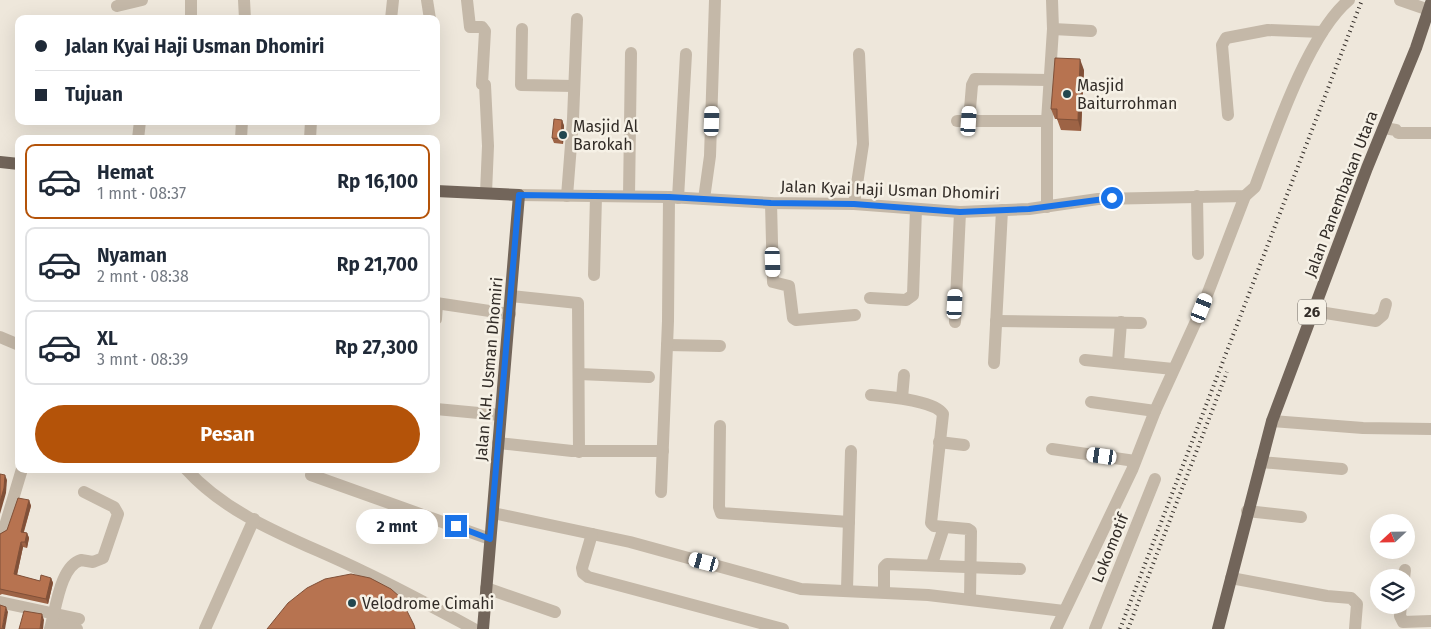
<!DOCTYPE html>
<html lang="id">
<meta charset="utf-8">
<style>
body{margin:0;font-family:"Fira Sans",sans-serif;background:#f6f6f7;color:#1f2937;height:100vh;display:flex;flex-direction:column;font-size:19px;white-space:nowrap}
*{box-sizing:border-box;margin:0}
p{font-size:16px;color:#747a83}
.icon{flex:none;width:28px;height:28px;fill:none;stroke:currentColor;stroke-width:2;stroke-linecap:round;stroke-linejoin:round}
.map{position:relative;flex:1;overflow:hidden}
.panel{position:absolute;left:15px;top:135px;width:425px;height:338px;display:flex;flex-direction:column;background:#fff;border-radius:10px;box-shadow:0 5px 20px #0002}
.panel>*{flex:none}
.hud{position:absolute;left:15px;top:15px;width:425px;height:110px;border-radius:10px;box-shadow:0 5px 20px #0002;display:grid;align-content:center;height:110px;padding:0 20px;background:#fff}
.needle{width:32px;rotate:248deg}
.tools{position:absolute;left:1370px;top:514px;display:grid;gap:10px}
.tools a{display:grid;place-items:center;width:45px;height:45px;border-radius:50%;background:#fff;box-shadow:0 5px 20px #0002;font-size:25px}
.end{position:absolute;width:22px;height:22px;margin:-11px;border:6px solid #1a73e8;background:#fff;box-shadow:0 0 0 2px #fff}
.from{border-radius:50%}
.bubble{position:absolute;height:35px;border-radius:18px;background:#fff;box-shadow:0 5px 20px #0002;font-size:16px;font-weight:700;line-height:35px;text-align:center}
.car{position:absolute;width:15px;height:30px;margin:-15px -8px;border-radius:6px;box-shadow:0 0 4px 1px #0007;background:linear-gradient(#fff 24%,#345 0 40%,#fff 0 76%,#345 0 86%,#fff 0)}
.hud b{display:flex;align-items:center;gap:18px;height:48px;font-size:19px}
.hud b+b{border-top:1px solid #e0e1e3}
.hud i{width:12px;height:12px;background:#1f2937}
ul{padding:9px 0 0;list-style:none}
li{display:flex;align-items:center;gap:15px;height:75px;margin:0 10px 8px;padding:0 10px;border:2px solid #e0e1e3;border-radius:10px}
li div{flex:1}
li b{display:block;font-size:19px}
li em{font-style:normal;font-weight:700}
li.active{border-color:#b45309}
li>.icon{width:45px;height:45px;stroke-width:1.5}
.primary-button{display:flex;gap:10px;margin-top:auto;padding:10px 20px}
.primary-button a{flex:1;height:58px;border-radius:30px;background:#b45309;color:#fff;font-size:20px;font-weight:700;line-height:58px;text-align:center}
.map>svg:first-child{display:block}
.lines{fill:none;stroke-linecap:round;stroke-linejoin:round}
.minor{stroke:#c4b8a8;stroke-width:12}
.major{stroke:#72655a;stroke-width:12}
.rail{stroke:#322c27;stroke-width:4;stroke-dasharray:1 4;stroke-linecap:butt}
.wall{fill:#9d6345}
.shaded-wall{fill:#805038}
.building{fill:#b77350;stroke:#805038}
.route{stroke:#1a73e8;stroke-width:6}
.poi-dot{fill:#22474f;stroke:#f6f1e6;stroke-width:2}
.labels{text-anchor:middle;dominant-baseline:central;stroke-width:5;stroke-linejoin:round;paint-order:stroke}
.shield{fill:#f6f1e6;stroke:#6d6760;stroke-width:1}
.shield-label{font-size:15px;font-weight:bold;fill:#322c27}
.poi-label{font-size:16px;fill:#322c27;stroke:#f6f1e6;text-anchor:start}
.street-label{font-size:16px;fill:#322c27;stroke:#f6f1e6}
</style>
<div class="map">
<svg width="1431" height="629" viewBox="0 0 1431 629">
<rect width="100%" height="100%" fill="#eee7db"/>
<g class="lines">
<!-- minor -->
<g class="minor">
<path d="M 191,0 L 191,19"/>
<path d="M 244,0 L 245,19"/>
<path d="M 427,0 L 430,19"/>
<path d="M 467,0 L 470,27 L 482,27 L 485,31 L 482,84 L 485,85 L 488,146 L 486,193"/>
<path d="M 1400,0 L 1429,10"/>
<path d="M 117,6 L 142,0"/>
<path d="M 391,19 L 393,0"/>
<path d="M 522,29 L 521,85 L 574,86"/>
<path d="M 1053,29 L 1091,31"/>
<path d="M 1228,115 L 1222,45 L 1226,38 L 1268,30 L 1322,32"/>
<path d="M 957,121 L 1047,121"/>
<path d="M 969,121 L 972,85 L 975,79 L 1049,80"/>
<path d="M 1384,128 L 1396,130 L 1398,133 L 1431,133"/>
<path d="M 138,139 L 140,121"/>
<path d="M 241,139 L 242,121"/>
<path d="M 310,139 L 311,121"/>
<path d="M 519,195 L 669,197 L 771,203 L 854,204 L 960,212 L 1029,209 L 1098,199 L 1245,196 L 1255,187 C 1274,136 1308,34 1349,0"/>
<path d="M 567,196 L 573,119 L 577,19"/>
<path d="M 629,196 L 631,53"/>
<path d="M 1197,196 L 1198,254"/>
<path d="M 678,198 L 686,54"/>
<path d="M 704,199 L 710,156 L 715,0"/>
<path d="M 771,203 L 773,282 L 789,286 L 793,318 L 796,320 L 855,315"/>
<path d="M 854,204 L 863,144 L 859,54"/>
<path d="M 1047,207 L 1047,121 L 1053,29 L 1052,0"/>
<path d="M 594,275 L 596,196"/>
<path d="M 511,296 L 578,303 L 579,452"/>
<path d="M 870,298 L 906,300 L 913,295 L 916,209"/>
<path d="M 436,303 L 510,314"/>
<path d="M 1313,311 L 1376,321 L 1383,315 L 1386,304"/>
<path d="M 436,319 L 437,304"/>
<path d="M 996,321 L 1141,323"/>
<path d="M 955,322 L 960,212"/>
<path d="M 0,337 L 19,345"/>
<path d="M 667,345 L 720,346"/>
<path d="M 1085,360 L 1173,369"/>
<path d="M 1118,362 L 1121,322"/>
<path d="M 994,363 L 1002,210"/>
<path d="M 579,374 L 649,377"/>
<path d="M 871,395 C 888,397 934,400 943,414 L 931,523 L 934,526 L 968,529 L 971,531 L 970,599"/>
<path d="M 902,398 L 904,375"/>
<path d="M 1091,402 L 1155,411 L 1202,308 L 1245,196"/>
<path d="M 436,409 L 500,415"/>
<path d="M 1272,421 L 1363,428 L 1431,429"/>
<path d="M 720,426 L 719,507 L 721,513 L 849,522"/>
<path d="M 939,442 L 964,445"/>
<path d="M 498,443 L 572,451 L 663,451"/>
<path d="M 1052,449 L 1135,461"/>
<path d="M 1261,462 L 1342,469"/>
<path d="M 186,469 C 232,520 301,541 362,571 C 400,589 437,609 474,629"/>
<path d="M 311,475 L 490,539"/>
<path d="M 661,492 L 668,321 L 669,197"/>
<path d="M 1247,511 L 1301,517"/>
<path d="M 493,513 L 630,542 L 801,589 L 928,595 L 1064,611"/>
<path d="M 0,532 L 4,529 L 22,469"/>
<path d="M 592,534 L 582,568 L 583,573 L 588,577 L 783,629"/>
<path d="M 932,564 L 944,527"/>
<path d="M 1231,578 L 1327,596 L 1351,598 L 1357,604 L 1355,629"/>
<path d="M 1404,578 L 1405,570"/>
<path d="M 486,588 L 555,612"/>
<path d="M 847,589 L 851,451"/>
<path d="M 884,592 L 884,567 L 887,564 L 1020,569"/>
<path d="M 0,602 L 79,619"/>
<path d="M 1401,605 L 1400,616 L 1403,622 L 1431,621"/>
<path d="M 52,624 L 77,629"/>
<path d="M 50,629 C 56,609 60,566 81,560 L 93,562 L 103,558 L 118,514 L 114,507 L 84,492"/>
<path d="M 205,629 L 254,519"/>
<path d="M 1056,629 L 1132,470 L 1155,411"/>
<path d="M 1095,629 L 1155,479"/>
</g>
<!-- major -->
<g class="major">
<path d="M 0,162 L 19,164"/>
<path d="M 436,191 L 519,195 L 483,629"/>
<path d="M 1218,629 L 1272,421 L 1367,168 L 1416,48 L 1431,3"/>
</g>
<!-- rail -->
<g class="rail">
<path d="M 1120,629 L 1362,0"/>
<path d="M 1128,629 L 1227,372"/>
</g>
</g>
<!-- wall -->
<g class="wall">
<path d="M 1084,70 L 1081,131 L 1061,130 L 1057,119 L 1055,119 L 1051,109 Z"/>
<path d="M 562,120 L 564,126 L 563,144 L 554,143 L 552,138 Z"/>
<path d="M 29,500 L 31,506 L 24,532 L 27,533 L 29,538 L 27,548 L 23,547 L 17,575 L 40,581 L 51,578 L 53,583 L 48,604 L 2,594 L 0,595 L 0,534 L 7,530 Z"/>
</g>
<!-- shaded-wall -->
<g class="shaded-wall">
<path d="M 1080,59 L 1084,70 L 1081,131 L 1078,120 Z"/>
<path d="M 562,120 L 564,126 L 563,144 L 561,139 Z"/>
<path d="M 5,475 L 7,480 L 6,493 L 0,514 L 0,502 Z"/>
<path d="M 29,500 L 31,506 L 22,537 L 21,532 Z"/>
<path d="M 27,533 L 29,538 L 27,548 L 25,542 Z"/>
<path d="M 21,542 L 23,547 L 16,579 L 14,574 Z"/>
<path d="M 51,578 L 53,583 L 48,604 L 46,599 Z"/>
<path d="M 6,607 L 8,612 L 5,629 L 2,629 Z"/>
<path d="M 42,614 L 44,620 L 43,629 L 40,629 Z"/>
</g>
<!-- building -->
<g class="building">
<path d="M 1055,58 L 1080,59 L 1078,120 L 1057,119 L 1057,109 L 1051,109 Z"/>
<path d="M 554,119 L 562,120 L 561,139 L 552,138 Z"/>
<path d="M 0,474 L 5,475 L 4,488 L 0,502 Z"/>
<path d="M 18,498 L 29,500 L 21,532 L 27,533 L 25,542 L 21,542 L 14,574 L 40,581 L 41,575 L 51,578 L 46,599 L 0,589 L 0,534 L 7,530 Z"/>
<path d="M 351,574 L 370,578 L 391,589 L 400,597 L 414,625 L 415,629 L 267,629 L 288,603 L 307,588 L 325,579 Z"/>
<path d="M 0,605 L 6,607 L 2,629 L 0,629 Z"/>
<path d="M 24,611 L 42,614 L 40,629 L 19,629 Z"/>
</g>
<g class="lines">
<!-- route -->
<path class="route" d="M 456,526 L 490,539 L 519,195 L 669,197 L 771,203 L 854,204 L 960,212 L 1029,209 L 1112,198"/>
</g>
<!-- markers -->
<g class="poi-dot">
<circle cx="1067" cy="94" r="5"/>
<circle cx="563" cy="135" r="5"/>
<circle cx="352" cy="603" r="5"/>
</g>
<g class="labels">
<!-- shield labels -->
<rect class="shield" x="1298" y="299.5" width="28" height="25" rx="4"/>
<g class="shield-label">
<text x="1312" y="312">26</text>
</g>
<!-- poi labels -->
<g class="poi-label">
<text x="1077" y="85">Masjid<tspan x="1077" dy="18">Baiturrohman</tspan></text>
<text x="573" y="126">Masjid Al<tspan x="573" dy="18">Barokah</tspan></text>
<text x="362" y="603">Velodrome Cimahi</text>
</g>
<!-- street labels -->
<g class="street-label">
<text transform="translate(890 190) rotate(2)">Jalan Kyai Haji Usman Dhomiri</text>
<text transform="translate(1341 194) rotate(-69)">Jalan Panembakan Utara</text>
<text transform="translate(489 369) rotate(-85)">Jalan K.H. Usman Dhomiri</text>
<text transform="translate(1110 548) rotate(-68)">Lokomotif</text>
</g>
</g>
</svg>
<div class="tools">
<a><svg class="needle" viewBox="-14 -14 28 28"><path d="M0-13l5 13h-10z" fill="#e53935"/><path d="M0 13l5-13h-10z" fill="#747a83"/></svg></a>
<a><svg class="icon" aria-label="layers" viewBox="0 0 24 24"><path d="M12 4l9 5-9 5-9-5zM3 14l9 5 9-5"/></svg></a>
</div>
<i class="end from" style="left:1112px;top:198px"></i>
<i class="end" style="left:456px;top:526px"></i>
<div class="bubble" style="left:356px;top:509px;width:82px">2 mnt</div>
<i class="car" style="left:712px;top:121px;rotate:2deg"></i>
<i class="car" style="left:969px;top:121px;rotate:4deg"></i>
<i class="car" style="left:773px;top:262px;rotate:178deg"></i>
<i class="car" style="left:955px;top:304px;rotate:3deg"></i>
<i class="car" style="left:1202px;top:308px;rotate:22deg"></i>
<i class="car" style="left:1102px;top:456px;rotate:278deg"></i>
<i class="car" style="left:704px;top:562px;rotate:285deg"></i>
<div class="hud">
<b><i class="from"></i>Jalan Kyai Haji Usman Dhomiri</b>
<b><i></i>Tujuan</b>
</div>
<section class="panel">
<ul>
<li class="active"><svg class="icon" aria-label="car" viewBox="0 0 24 24"><path d="M5 17H2v-5l4-1 3-4h7l3 4 3 1v5h-3M9 17h6M6 11h13"/><circle cx="7" cy="17" r="2"/><circle cx="17" cy="17" r="2"/></svg><div><b>Hemat</b><p>1 mnt · 08:37</p></div><em>Rp 16,100</em></li>
<li><svg class="icon" aria-label="car" viewBox="0 0 24 24"><path d="M5 17H2v-5l4-1 3-4h7l3 4 3 1v5h-3M9 17h6M6 11h13"/><circle cx="7" cy="17" r="2"/><circle cx="17" cy="17" r="2"/></svg><div><b>Nyaman</b><p>2 mnt · 08:38</p></div><em>Rp 21,700</em></li>
<li><svg class="icon" aria-label="car" viewBox="0 0 24 24"><path d="M5 17H2v-5l4-1 3-4h7l3 4 3 1v5h-3M9 17h6M6 11h13"/><circle cx="7" cy="17" r="2"/><circle cx="17" cy="17" r="2"/></svg><div><b>XL</b><p>3 mnt · 08:39</p></div><em>Rp 27,300</em></li>
</ul>
<div class="primary-button"><a>Pesan</a></div>
</section>
</div>
